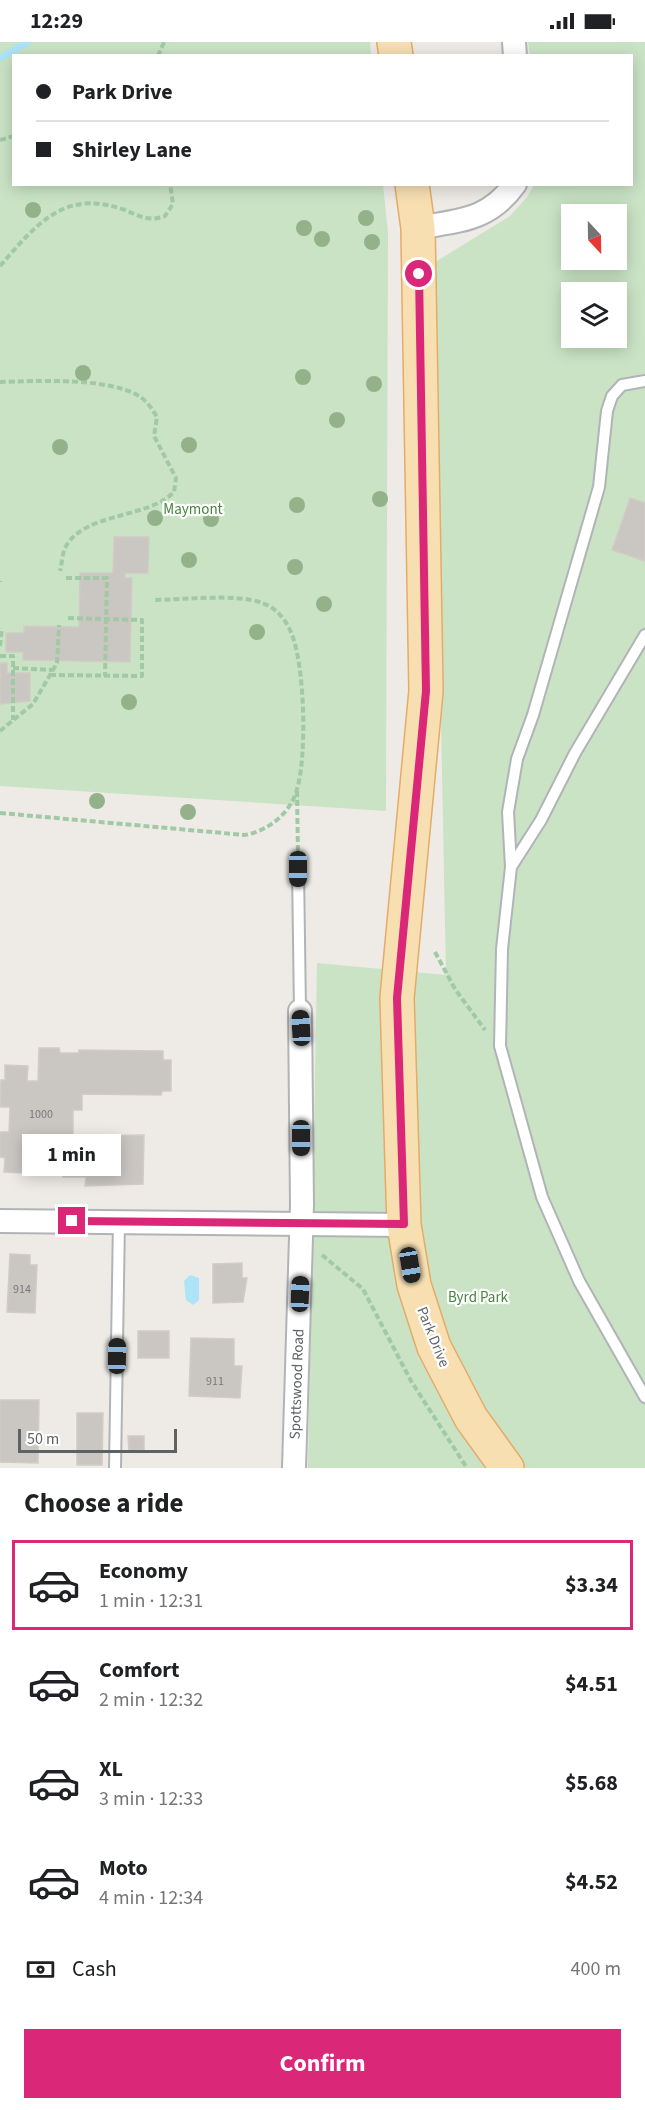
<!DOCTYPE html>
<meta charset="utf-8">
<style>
body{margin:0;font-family:"Source Sans 3",sans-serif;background:#f6f6f6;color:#202124;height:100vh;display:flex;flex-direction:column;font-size:22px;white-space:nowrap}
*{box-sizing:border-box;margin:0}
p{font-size:20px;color:#757577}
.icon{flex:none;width:33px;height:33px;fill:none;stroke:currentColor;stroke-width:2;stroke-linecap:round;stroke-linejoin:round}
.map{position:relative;height:1426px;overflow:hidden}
.details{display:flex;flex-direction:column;background:#fff;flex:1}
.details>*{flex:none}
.banner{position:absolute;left:12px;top:12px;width:621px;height:132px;border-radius:0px;box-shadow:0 3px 15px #0003;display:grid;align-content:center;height:132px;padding:0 24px;background:#fff}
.needle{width:39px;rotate:158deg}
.fabs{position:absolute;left:561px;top:162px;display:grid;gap:12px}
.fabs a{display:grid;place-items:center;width:66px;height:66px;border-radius:0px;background:#fff;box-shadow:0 3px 15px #0003;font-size:30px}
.scale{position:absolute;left:18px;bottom:15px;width:159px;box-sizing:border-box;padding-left:6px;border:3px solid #5d6265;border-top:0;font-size:16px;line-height:21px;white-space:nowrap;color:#5d6265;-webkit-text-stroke:4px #fff;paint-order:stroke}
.end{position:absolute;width:27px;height:27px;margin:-14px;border:8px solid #db2777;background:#fff;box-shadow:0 0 0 3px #fff}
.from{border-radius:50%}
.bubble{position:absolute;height:42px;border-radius:0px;background:#fff;box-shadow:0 3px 15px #0003;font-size:20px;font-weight:700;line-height:42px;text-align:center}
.car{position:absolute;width:18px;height:36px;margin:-18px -9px;border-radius:8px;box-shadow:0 0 4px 2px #0007;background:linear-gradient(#222 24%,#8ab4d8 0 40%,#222 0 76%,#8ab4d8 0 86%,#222 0)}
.banner b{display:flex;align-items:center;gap:21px;height:57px;font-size:22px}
.banner b+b{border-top:2px solid #e0e0e0}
.banner i{width:15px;height:15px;background:#202124}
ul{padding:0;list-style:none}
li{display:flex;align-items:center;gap:18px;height:90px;margin:0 12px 9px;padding:0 12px;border:3px solid transparent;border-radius:0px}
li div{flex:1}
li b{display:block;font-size:22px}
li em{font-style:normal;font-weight:700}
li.on{border-color:#db2777}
li>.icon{width:54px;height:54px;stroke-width:1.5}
h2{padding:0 24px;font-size:27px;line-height:72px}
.pay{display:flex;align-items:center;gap:15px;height:66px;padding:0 24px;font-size:22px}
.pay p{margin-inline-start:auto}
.primary-button{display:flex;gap:12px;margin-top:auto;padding:12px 24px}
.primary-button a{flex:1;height:69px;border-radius:0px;background:#db2777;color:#fff;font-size:24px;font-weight:700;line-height:69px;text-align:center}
.status{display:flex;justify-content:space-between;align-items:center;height:42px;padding:0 30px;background:#fff;direction:ltr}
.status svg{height:16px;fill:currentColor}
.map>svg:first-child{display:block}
.green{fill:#cae3c5;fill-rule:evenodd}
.water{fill:#ade4f7}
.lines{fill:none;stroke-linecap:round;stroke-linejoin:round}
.stream{stroke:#ade4f7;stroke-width:7}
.building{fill:#cac6c2;stroke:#d2ccc5;stroke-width:1.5}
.service-casing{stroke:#b1b4b7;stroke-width:14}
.minor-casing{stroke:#b1b4b7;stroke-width:26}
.primary-casing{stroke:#e4ab69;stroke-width:36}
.path{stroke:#a1c9a6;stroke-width:4;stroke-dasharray:6 3;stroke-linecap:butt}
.service{stroke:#fff;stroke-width:10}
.minor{stroke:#fff;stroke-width:22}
.primary{stroke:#f7dfb2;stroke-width:33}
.tree{fill:#93b28a}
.route{stroke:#db2777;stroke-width:8}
.labels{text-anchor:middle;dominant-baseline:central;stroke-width:4.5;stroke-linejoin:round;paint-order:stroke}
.number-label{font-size:12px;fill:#787b7c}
.park-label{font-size:15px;fill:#48833e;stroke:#fff}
.street-label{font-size:15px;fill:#5d6265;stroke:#fff}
</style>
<div class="status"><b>12:29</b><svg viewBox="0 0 49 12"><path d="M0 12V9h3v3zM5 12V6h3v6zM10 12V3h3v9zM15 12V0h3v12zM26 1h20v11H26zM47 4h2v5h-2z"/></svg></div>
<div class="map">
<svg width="645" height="1426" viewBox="0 0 645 1426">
<rect width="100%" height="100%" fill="#eeebe6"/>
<!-- green -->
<g class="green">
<path d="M 0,0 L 370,0 L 371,13 L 14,14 L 14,142 L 383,143 L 388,190 L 386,769 L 0,744 Z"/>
<path d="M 528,0 L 645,0 L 645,1426 L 308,1426 L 317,921 L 446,933 L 432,222 L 510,174 L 527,155 L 534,143 L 632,142 L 632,14 L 530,13 ZM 572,172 L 616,172 L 616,218 L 572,218 ZM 572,250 L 616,250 L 616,296 L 572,296 Z"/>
</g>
<!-- water -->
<path class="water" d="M 190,1233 L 199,1236 L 199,1258 L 193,1263 L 186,1258 L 184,1239 Z"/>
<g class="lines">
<!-- stream -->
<path class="stream" d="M 0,16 L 28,0"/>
</g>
<!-- building -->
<g class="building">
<path d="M 630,456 L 645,461 L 645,519 L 612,508 Z"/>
<path d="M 114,495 L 149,495 L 148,531 L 125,531 L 125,536 L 132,536 L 130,620 L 23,618 L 23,610 L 6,610 L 6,591 L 24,591 L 24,584 L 79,585 L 80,531 L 113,531 Z"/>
<path d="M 0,621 L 7,621 L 7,631 L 30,631 L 30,659 L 0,662 Z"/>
<path d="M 39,1006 L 59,1006 L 60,1011 L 79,1011 L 79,1008 L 163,1009 L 163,1018 L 171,1018 L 171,1049 L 162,1049 L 161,1053 L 82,1052 L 82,1068 L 73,1068 L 73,1094 L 144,1093 L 143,1142 L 85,1144 L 86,1135 L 63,1135 L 64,1113 L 24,1115 L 24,1131 L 4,1130 L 5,1116 L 0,1115 L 0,1090 L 9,1090 L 10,1065 L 0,1065 L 1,1038 L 5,1038 L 5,1023 L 28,1024 L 27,1039 L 38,1039 Z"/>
<path d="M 10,1212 L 30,1213 L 30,1223 L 37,1223 L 35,1271 L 7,1270 Z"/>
<path d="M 242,1221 L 242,1236 L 247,1236 L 243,1260 L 213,1261 L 213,1222 Z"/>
<rect x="138" y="1289" width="31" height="27"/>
<path d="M 191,1296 L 234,1297 L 234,1324 L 242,1324 L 240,1356 L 189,1354 Z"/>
<path d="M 0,1358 L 39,1358 L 38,1421 L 0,1420 Z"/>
<path d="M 77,1371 L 103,1371 L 102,1423 L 77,1423 Z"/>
<path d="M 128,1394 L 144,1394 L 144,1408 L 129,1409 Z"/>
</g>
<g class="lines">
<defs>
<g id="service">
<path d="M 645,339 L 622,343 L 612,354 L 607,369 L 599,445 L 533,673 L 517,717 L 508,770 L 511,825 L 502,907 L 500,1004 L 542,1155 L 579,1239 L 645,1355"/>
<path d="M 511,825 L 541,778 L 575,711 L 645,593"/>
<path d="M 298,827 L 300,969"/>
<path d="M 115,1426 L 119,1179"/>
</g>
<g id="minor">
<path d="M 514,0 L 515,14"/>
<path d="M 418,186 C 460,178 488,179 515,142"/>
<path d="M 0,1179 L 404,1183"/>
<path d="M 294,1426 L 302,1162 L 300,969"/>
</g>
<g id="primary">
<path d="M 394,0 L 396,14"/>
<path d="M 412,142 L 418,186 L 426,649 L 397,956 L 404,1183 L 414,1243 L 434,1305 L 471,1376 L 507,1426"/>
</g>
</defs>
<!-- service casing -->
<use href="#service" class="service-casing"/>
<!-- minor casing -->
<use href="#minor" class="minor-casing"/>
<!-- primary casing -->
<use href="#primary" class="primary-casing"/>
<!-- path -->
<g class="path">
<path d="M 158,14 L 164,0"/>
<path d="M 0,98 L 14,94"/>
<path d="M 0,224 C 37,182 64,146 125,168 C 139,174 150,180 165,174 L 173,162 L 170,142"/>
<path d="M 0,340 C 37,339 107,335 139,354 C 146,358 153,368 157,375 L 154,394 L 176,436 L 174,450 C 148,477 83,470 65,506 C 62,513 62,522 60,529"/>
<path d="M 66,536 L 107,536 L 105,634"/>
<path d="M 0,540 L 0,539"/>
<path d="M 0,604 L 2,586"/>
<path d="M 0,614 L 13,614 L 13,678"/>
<path d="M 13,626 L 53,628"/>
<path d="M 50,633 L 142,634 L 142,578 L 67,576"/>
<path d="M 0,689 L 33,662 L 57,621 L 59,583"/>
<path d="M 297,749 L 298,814"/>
<path d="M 0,771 L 245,793 C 268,789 291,771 297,747 C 307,714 305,626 292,593 C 287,579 277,566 262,561 C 238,551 180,558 153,558"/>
<path d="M 435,910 L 455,947 L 485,988"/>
<path d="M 322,1213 L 363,1247 L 411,1339 L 467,1426"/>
</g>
<!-- service -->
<use href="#service" class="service"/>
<!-- minor -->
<use href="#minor" class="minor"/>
<!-- primary -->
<use href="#primary" class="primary"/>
</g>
<!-- trees -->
<g class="tree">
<circle cx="33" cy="168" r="8"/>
<circle cx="366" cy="176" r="8"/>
<circle cx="304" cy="186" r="8"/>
<circle cx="322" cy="197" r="8"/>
<circle cx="372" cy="200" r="8"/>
<circle cx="83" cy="331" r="8"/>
<circle cx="303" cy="335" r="8"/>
<circle cx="374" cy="342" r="8"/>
<circle cx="337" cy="378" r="8"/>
<circle cx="189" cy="403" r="8"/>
<circle cx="60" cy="405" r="8"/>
<circle cx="380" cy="457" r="8"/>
<circle cx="297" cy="463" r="8"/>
<circle cx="155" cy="476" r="8"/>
<circle cx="211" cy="477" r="8"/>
<circle cx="189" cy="518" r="8"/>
<circle cx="295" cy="525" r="8"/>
<circle cx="324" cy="562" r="8"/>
<circle cx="257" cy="590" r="8"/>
<circle cx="129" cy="660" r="8"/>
<circle cx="97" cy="759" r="8"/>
<circle cx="188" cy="770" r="8"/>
</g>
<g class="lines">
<!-- route -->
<path class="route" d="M 72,1179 L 404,1182 L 397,956 L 426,649 L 419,232"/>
</g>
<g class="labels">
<!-- number labels -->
<g class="number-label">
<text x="41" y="1072">1000</text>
<text x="22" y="1247">914</text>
<text x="215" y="1339">911</text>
</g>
<!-- park labels -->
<g class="park-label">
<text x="193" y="467">Maymont</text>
<text x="478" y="1255">Byrd Park</text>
</g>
<!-- street labels -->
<g class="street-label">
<text transform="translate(433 1295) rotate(68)">Park Drive</text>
<text transform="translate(297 1342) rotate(-88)">Spottswood Road</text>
</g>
</g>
</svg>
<div class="fabs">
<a><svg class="needle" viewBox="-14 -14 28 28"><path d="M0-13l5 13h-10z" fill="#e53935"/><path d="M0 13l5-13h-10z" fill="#757577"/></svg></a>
<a><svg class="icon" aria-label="layers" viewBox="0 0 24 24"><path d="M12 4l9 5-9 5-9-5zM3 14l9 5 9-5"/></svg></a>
</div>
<div class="scale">50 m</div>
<i class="end from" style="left:419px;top:232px"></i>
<i class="end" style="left:72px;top:1179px"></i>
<div class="bubble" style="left:22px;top:1092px;width:99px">1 min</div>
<i class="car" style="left:298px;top:827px;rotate:180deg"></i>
<i class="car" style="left:301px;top:986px;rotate:357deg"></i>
<i class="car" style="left:301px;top:1096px;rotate:180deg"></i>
<i class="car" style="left:410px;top:1223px;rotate:171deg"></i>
<i class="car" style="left:300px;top:1252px;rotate:2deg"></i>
<i class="car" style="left:117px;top:1314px;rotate:1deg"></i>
<div class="banner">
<b><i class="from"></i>Park Drive</b>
<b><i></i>Shirley Lane</b>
</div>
</div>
<section class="details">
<h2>Choose a ride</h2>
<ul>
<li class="on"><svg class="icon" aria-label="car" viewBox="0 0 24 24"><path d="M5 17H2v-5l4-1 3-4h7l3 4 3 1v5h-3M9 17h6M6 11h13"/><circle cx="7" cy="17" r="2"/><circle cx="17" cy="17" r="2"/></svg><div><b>Economy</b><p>1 min · 12:31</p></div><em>$3.34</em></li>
<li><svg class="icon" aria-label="car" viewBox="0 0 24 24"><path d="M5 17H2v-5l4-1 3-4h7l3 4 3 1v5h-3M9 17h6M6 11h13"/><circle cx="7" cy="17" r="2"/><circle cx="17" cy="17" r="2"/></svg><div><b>Comfort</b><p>2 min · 12:32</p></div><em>$4.51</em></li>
<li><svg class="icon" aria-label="car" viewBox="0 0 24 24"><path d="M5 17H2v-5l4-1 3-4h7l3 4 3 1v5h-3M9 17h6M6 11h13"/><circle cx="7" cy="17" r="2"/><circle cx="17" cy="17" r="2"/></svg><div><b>XL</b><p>3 min · 12:33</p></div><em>$5.68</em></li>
<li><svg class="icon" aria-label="car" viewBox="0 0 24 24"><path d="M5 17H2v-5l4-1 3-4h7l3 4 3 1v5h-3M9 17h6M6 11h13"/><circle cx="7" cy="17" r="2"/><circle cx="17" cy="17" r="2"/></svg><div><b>Moto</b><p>4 min · 12:34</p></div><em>$4.52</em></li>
</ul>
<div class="pay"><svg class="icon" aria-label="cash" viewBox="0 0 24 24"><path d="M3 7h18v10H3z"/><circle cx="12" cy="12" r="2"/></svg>Cash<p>400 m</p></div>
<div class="primary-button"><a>Confirm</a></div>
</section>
